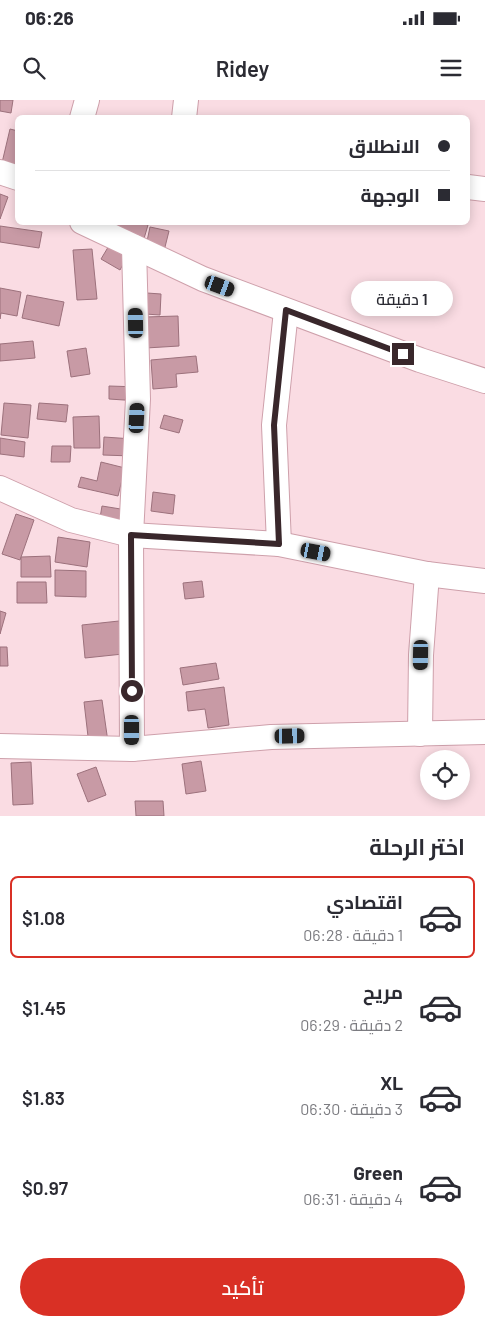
<!DOCTYPE html>
<html lang="ar">
<meta charset="utf-8">
<style>
body{margin:0;font-family:Barlow,Cairo,sans-serif;background:#f2f2f3;color:#2b2b33;direction:rtl;height:100vh;display:flex;flex-direction:column;font-size:19px;white-space:nowrap}
*{box-sizing:border-box;margin:0}
p{font-size:16px;color:#7c7c81}
.icon{flex:none;width:28px;height:28px;fill:none;stroke:currentColor;stroke-width:2;stroke-linecap:round;stroke-linejoin:round}
.map{position:relative;height:716px;overflow:hidden;direction:ltr}
.details{display:flex;flex-direction:column;background:#fff;flex:1}
.details>*{flex:none}
.banner{position:absolute;left:15px;top:15px;width:455px;height:110px;border-radius:8px;box-shadow:0 2px 12px #0003;direction:rtl;display:grid;align-content:center;height:110px;padding:0 20px;background:#fff}
.tools{position:absolute;left:420px;top:650px;display:grid;gap:10px}
.tools a{display:grid;place-items:center;width:50px;height:50px;border-radius:50%;background:#fff;box-shadow:0 2px 12px #0003;font-size:25px}
.end{position:absolute;width:22px;height:22px;margin:-11px;border:6px solid #39272b;background:#fff;box-shadow:0 0 0 2px #fff}
.from{border-radius:50%}
.bubble{position:absolute;height:35px;border-radius:18px;background:#fff;box-shadow:0 2px 12px #0003;font-size:16px;font-weight:600;line-height:35px;text-align:center;direction:rtl}
.car{position:absolute;width:15px;height:30px;margin:-15px -8px;border-radius:6px;box-shadow:0 0 4px 1px #0007;background:linear-gradient(#222 24%,#8ab4d8 0 40%,#222 0 76%,#8ab4d8 0 86%,#222 0)}
.banner b{display:flex;align-items:center;gap:18px;height:48px;font-size:19px}
.banner b+b{border-top:1px solid #e1e1e2}
.banner i{width:12px;height:12px;background:#2b2b33}
ul{padding:0;list-style:none}
li{display:flex;align-items:center;gap:15px;height:82px;margin:0 10px 8px;padding:0 10px;border:2px solid transparent;border-radius:8px}
li div{flex:1}
li b{display:block;font-size:19px}
li em{font-style:normal;font-weight:600}
li.on{border-color:#d93025}
li>.icon{width:45px;height:45px;stroke-width:1.5}
h2{padding:0 20px;font-size:22px;line-height:60px}
.action{display:flex;gap:10px;margin-top:auto;padding:10px 20px}
.action a{flex:1;height:58px;border-radius:30px;background:#d93025;color:#fff;font-size:20px;font-weight:600;line-height:58px;text-align:center}
.status{display:flex;justify-content:space-between;align-items:center;height:35px;padding:0 25px;background:#fff;direction:ltr}
.status svg{height:14px;fill:currentColor}
header{display:flex;justify-content:space-between;align-items:center;height:65px;padding:0 20px;background:#fff;font-size:22px;font-weight:600}
.map>svg:first-child{display:block}
.building{fill:#c89aa5;stroke:#9c717c}
.lines{fill:none;stroke-linecap:round;stroke-linejoin:round}
.street-casing{stroke:#cea0ab;stroke-width:26}
.street{stroke:#fff;stroke-width:24}
.route{stroke:#39272b;stroke-width:6}
</style>
<div class="status"><b>06:26</b><svg viewBox="0 0 49 12"><path d="M0 12V9h3v3zM5 12V6h3v6zM10 12V3h3v9zM15 12V0h3v12zM26 1h20v11H26zM47 4h2v5h-2z"/></svg></div>
<header><svg class="icon" aria-label="menu" viewBox="0 0 24 24"><path d="M4 6h16M4 12h16M4 18h16"/></svg>Ridey<svg class="icon" aria-label="search" viewBox="0 0 24 24"><circle cx="10" cy="10" r="6"/><path d="M15 15l6 6"/></svg></header>
<div class="map">
<svg width="485" height="716" viewBox="0 0 485 716">
<rect width="100%" height="100%" fill="#fadce3"/>
<!-- building -->
<g class="building">
<path d="M 0,0 L 13,0 L 11,13 L 0,11 Z"/>
<path d="M 10,29 L 18,31 L 18,71 L 1,67 Z"/>
<path d="M 0,94 L 8,97 L 0,119 Z"/>
<path d="M 110,122 L 138,122 L 148,125 L 143,142 Z"/>
<path d="M 0,126 L 42,132 L 39,148 L 0,142 Z"/>
<path d="M 150,127 L 169,131 L 164,151 L 146,146 Z"/>
<path d="M 110,144 L 128,155 L 120,170 L 101,159 Z"/>
<path d="M 92,149 L 97,199 L 77,200 L 73,150 Z"/>
<path d="M 0,188 L 21,192 L 17,216 L 1,213 L 0,219 Z"/>
<path d="M 147,193 L 161,194 L 160,215 L 145,214 Z"/>
<path d="M 27,195 L 64,202 L 59,226 L 22,218 Z"/>
<path d="M 178,216 L 179,246 L 146,248 L 145,217 Z"/>
<path d="M 33,241 L 35,258 L 0,261 L 0,244 Z"/>
<path d="M 86,248 L 90,274 L 71,277 L 67,251 Z"/>
<path d="M 196,256 L 198,272 L 176,274 L 177,287 L 153,289 L 151,260 Z"/>
<path d="M 109,286 L 140,287 L 139,301 L 109,299 Z"/>
<path d="M 4,303 L 31,305 L 28,338 L 1,335 Z"/>
<path d="M 39,303 L 68,305 L 66,322 L 37,319 Z"/>
<path d="M 164,315 L 183,320 L 179,333 L 160,328 Z"/>
<path d="M 99,316 L 100,348 L 74,348 L 73,317 Z"/>
<path d="M 104,337 L 133,339 L 132,356 L 103,355 Z"/>
<path d="M 0,338 L 25,342 L 24,357 L 0,354 Z"/>
<path d="M 52,346 L 71,346 L 70,362 L 51,362 Z"/>
<path d="M 101,362 L 125,368 L 118,396 L 78,387 L 81,377 L 97,381 Z"/>
<path d="M 153,392 L 175,395 L 173,414 L 151,411 Z"/>
<path d="M 102,406 L 133,411 L 130,429 L 99,424 Z"/>
<path d="M 16,414 L 34,420 L 20,460 L 2,454 Z"/>
<path d="M 58,437 L 90,442 L 87,467 L 55,462 Z"/>
<path d="M 50,456 L 51,477 L 21,477 L 21,457 Z"/>
<path d="M 55,470 L 86,471 L 86,497 L 55,496 Z"/>
<path d="M 202,481 L 204,497 L 185,499 L 183,483 Z"/>
<path d="M 17,482 L 46,482 L 47,503 L 17,503 Z"/>
<path d="M 0,511 L 6,513 L 0,534 Z"/>
<path d="M 119,521 L 123,554 L 85,558 L 82,525 Z"/>
<path d="M 0,547 L 7,547 L 8,566 L 0,566 Z"/>
<path d="M 216,563 L 219,579 L 183,585 L 180,568 Z"/>
<path d="M 224,587 L 229,625 L 208,628 L 205,609 L 188,611 L 186,592 Z"/>
<path d="M 102,600 L 108,642 L 89,645 L 84,602 Z"/>
<path d="M 201,661 L 206,691 L 186,694 L 182,664 Z"/>
<path d="M 31,662 L 33,704 L 13,705 L 11,663 Z"/>
<path d="M 96,667 L 106,695 L 88,702 L 77,674 Z"/>
<path d="M 135,701 L 163,701 L 164,716 L 136,716 Z"/>
</g>
<g class="lines">
<defs>
<g id="street">
<path d="M 82,18 L 87,0"/>
<path d="M 184,18 L 186,0"/>
<path d="M 0,72 L 18,78"/>
<path d="M 468,87 L 485,89"/>
<path d="M 82,122 L 203,179 L 420,260 L 485,281"/>
<path d="M 0,388 L 71,420 L 131,435 L 279,444 L 427,474 L 485,481"/>
<path d="M 279,444 L 274,325 L 286,211"/>
<path d="M 420,634 L 421,555 L 427,474"/>
<path d="M 0,646 L 132,649 L 271,637 L 485,632"/>
<path d="M 132,649 L 131,435 L 138,299 L 134,147"/>
</g>
</defs>
<!-- street casing -->
<use href="#street" class="street-casing"/>
<!-- street -->
<use href="#street" class="street"/>
</g>
<g class="lines">
<!-- route -->
<path class="route" d="M 132,591 L 131,435 L 279,444 L 274,325 L 286,210 L 403,254"/>
</g>
</svg>
<div class="tools">
<a><svg class="icon" aria-label="locate" viewBox="0 0 24 24"><circle cx="12" cy="12" r="6"/><path d="M12 2v4M12 18v4M2 12h4M18 12h4"/></svg></a>
</div>
<i class="end from" style="left:132px;top:591px"></i>
<i class="end" style="left:403px;top:254px"></i>
<div class="bubble" style="left:351px;top:181px;width:102px">1 دقيقة</div>
<i class="car" style="left:220px;top:186px;rotate:110deg"></i>
<i class="car" style="left:136px;top:223px;rotate:359deg"></i>
<i class="car" style="left:137px;top:318px;rotate:3deg"></i>
<i class="car" style="left:316px;top:452px;rotate:101deg"></i>
<i class="car" style="left:421px;top:555px;rotate:181deg"></i>
<i class="car" style="left:132px;top:630px;rotate:180deg"></i>
<i class="car" style="left:290px;top:636px;rotate:89deg"></i>
<div class="banner">
<b><i class="from"></i>الانطلاق</b>
<b><i></i>الوجهة</b>
</div>
</div>
<section class="details">
<h2>اختر الرحلة</h2>
<ul>
<li class="on"><svg class="icon" aria-label="car" viewBox="0 0 24 24"><path d="M5 17H2v-5l4-1 3-4h7l3 4 3 1v5h-3M9 17h6M6 11h13"/><circle cx="7" cy="17" r="2"/><circle cx="17" cy="17" r="2"/></svg><div><b>اقتصادي</b><p>1 دقيقة · 06:28</p></div><em>$1.08</em></li>
<li><svg class="icon" aria-label="car" viewBox="0 0 24 24"><path d="M5 17H2v-5l4-1 3-4h7l3 4 3 1v5h-3M9 17h6M6 11h13"/><circle cx="7" cy="17" r="2"/><circle cx="17" cy="17" r="2"/></svg><div><b>مريح</b><p>2 دقيقة · 06:29</p></div><em>$1.45</em></li>
<li><svg class="icon" aria-label="car" viewBox="0 0 24 24"><path d="M5 17H2v-5l4-1 3-4h7l3 4 3 1v5h-3M9 17h6M6 11h13"/><circle cx="7" cy="17" r="2"/><circle cx="17" cy="17" r="2"/></svg><div><b>XL</b><p>3 دقيقة · 06:30</p></div><em>$1.83</em></li>
<li><svg class="icon" aria-label="car" viewBox="0 0 24 24"><path d="M5 17H2v-5l4-1 3-4h7l3 4 3 1v5h-3M9 17h6M6 11h13"/><circle cx="7" cy="17" r="2"/><circle cx="17" cy="17" r="2"/></svg><div><b>Green</b><p>4 دقيقة · 06:31</p></div><em>$0.97</em></li>
</ul>
<div class="action"><a>تأكيد</a></div>
</section>
